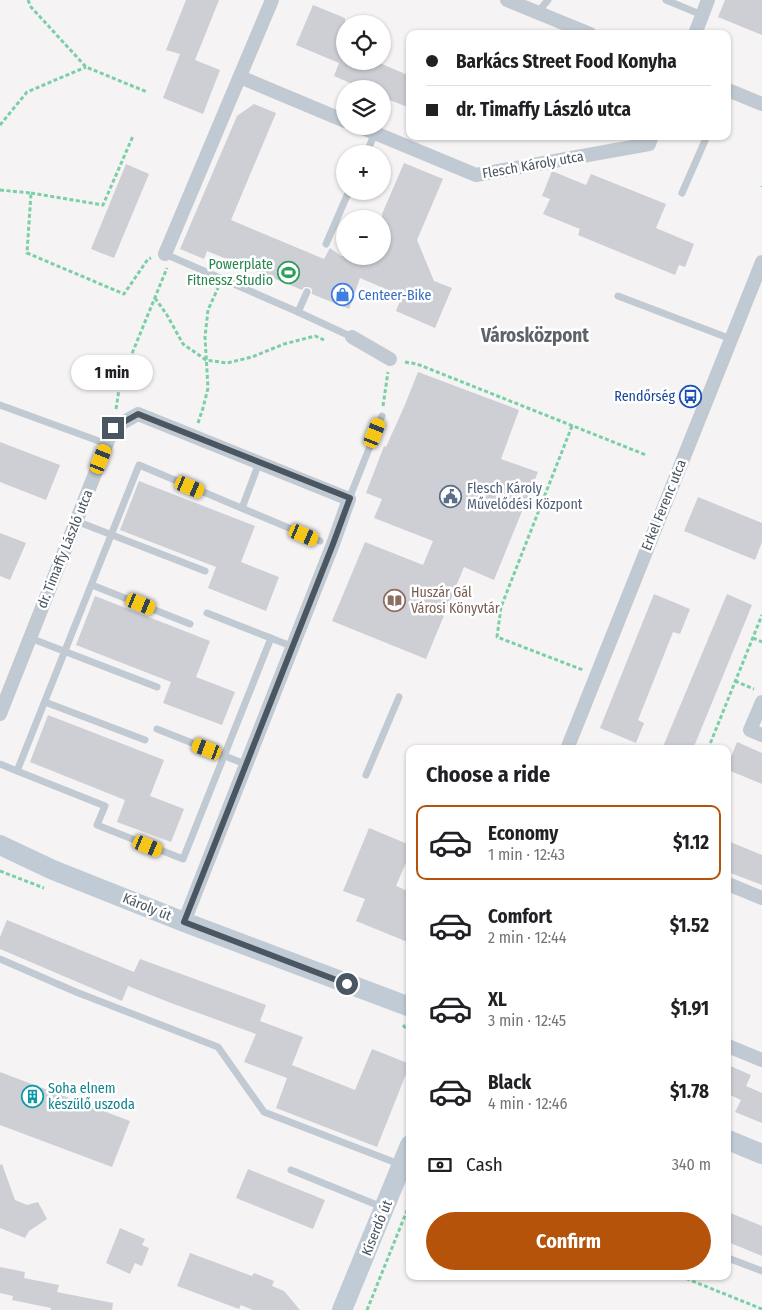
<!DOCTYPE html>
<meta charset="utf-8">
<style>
body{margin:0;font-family:"Fira Sans Condensed",sans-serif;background:#f6f6f6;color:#202124;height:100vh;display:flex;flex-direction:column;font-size:19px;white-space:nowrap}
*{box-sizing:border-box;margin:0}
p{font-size:16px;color:#757577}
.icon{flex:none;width:28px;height:28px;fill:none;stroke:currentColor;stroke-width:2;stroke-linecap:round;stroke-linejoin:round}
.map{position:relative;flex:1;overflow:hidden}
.details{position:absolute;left:406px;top:745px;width:325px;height:535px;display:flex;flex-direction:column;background:#fff;border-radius:10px;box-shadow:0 1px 4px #0004}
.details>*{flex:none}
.hud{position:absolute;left:406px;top:30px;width:325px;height:110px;border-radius:10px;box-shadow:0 1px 4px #0004;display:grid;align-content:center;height:110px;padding:0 20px;background:#fff}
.fabs{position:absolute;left:336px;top:15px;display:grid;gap:10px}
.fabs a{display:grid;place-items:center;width:55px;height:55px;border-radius:50%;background:#fff;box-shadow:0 1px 4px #0004;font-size:25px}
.end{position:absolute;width:22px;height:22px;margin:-11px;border:6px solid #4a5661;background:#fff;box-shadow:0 0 0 2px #fff}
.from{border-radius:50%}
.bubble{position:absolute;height:35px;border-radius:18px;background:#fff;box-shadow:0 1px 4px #0004;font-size:16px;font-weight:700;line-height:35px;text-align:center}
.car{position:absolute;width:15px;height:30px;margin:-15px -8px;border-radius:6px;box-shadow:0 0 4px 1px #0007;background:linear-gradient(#f5c518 24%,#345 0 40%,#f5c518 0 76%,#345 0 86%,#f5c518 0)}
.hud b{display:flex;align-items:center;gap:18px;height:48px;font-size:19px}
.hud b+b{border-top:1px solid #e0e0e0}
.hud i{width:12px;height:12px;background:#202124}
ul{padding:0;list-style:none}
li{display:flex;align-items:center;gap:15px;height:75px;margin:0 10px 8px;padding:0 10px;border:2px solid transparent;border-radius:10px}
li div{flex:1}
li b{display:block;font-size:19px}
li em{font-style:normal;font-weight:700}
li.on{border-color:#b45309}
li>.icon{width:45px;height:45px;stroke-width:1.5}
h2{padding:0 20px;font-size:22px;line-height:60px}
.pay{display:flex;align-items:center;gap:12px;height:55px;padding:0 20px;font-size:19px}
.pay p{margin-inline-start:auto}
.cta{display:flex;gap:10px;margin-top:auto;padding:10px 20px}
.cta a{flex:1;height:58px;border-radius:30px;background:#b45309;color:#fff;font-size:20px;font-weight:700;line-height:58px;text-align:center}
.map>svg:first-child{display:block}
.building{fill:#cdcfd5}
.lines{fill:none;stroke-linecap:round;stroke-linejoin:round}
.path{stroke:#7ad0a6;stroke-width:3;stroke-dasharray:4 2.5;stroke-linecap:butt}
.lane{stroke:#c1cad2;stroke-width:7}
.street{stroke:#c1cad2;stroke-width:14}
.secondary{stroke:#c1cbd6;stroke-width:20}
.route{stroke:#4a5661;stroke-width:6}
.labels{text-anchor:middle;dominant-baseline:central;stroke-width:5;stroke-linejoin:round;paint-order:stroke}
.street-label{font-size:14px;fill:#4a5661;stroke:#fff}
.leisure-label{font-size:14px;fill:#27864d;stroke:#fff;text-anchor:end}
.shop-label{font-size:14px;fill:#366cbe;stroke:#fff;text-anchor:start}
.transit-label{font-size:14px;fill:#164399;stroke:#fff;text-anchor:end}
.service-label{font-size:14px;fill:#4e5e75;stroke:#fff;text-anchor:start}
.education-label{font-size:14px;fill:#785e54;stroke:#fff;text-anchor:start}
.culture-label{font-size:14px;fill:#0d838f;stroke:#fff;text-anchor:start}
.district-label{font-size:19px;font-weight:bold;fill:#5f6368;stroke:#fff}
</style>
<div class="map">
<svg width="762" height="1310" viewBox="0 0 762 1310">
<rect width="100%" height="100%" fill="#f5f3f3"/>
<!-- building -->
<g class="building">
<path d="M 186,0 L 219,0 L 195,60 L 220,70 L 203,114 L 163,98 L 180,54 L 166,50 Z"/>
<path d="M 725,0 L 762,0 L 762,35 L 718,17 Z"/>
<path d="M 313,5 L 345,18 L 345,61 L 375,61 L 410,76 L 410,108 L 382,97 L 382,89 L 364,89 L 334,76 L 339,63 L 296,45 Z"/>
<path d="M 254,104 L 276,113 L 231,220 L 324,259 L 330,248 L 341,256 L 382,256 L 382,214 L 404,163 L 443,179 L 417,240 L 434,281 L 452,288 L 435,328 L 396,311 L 402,296 L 360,278 L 349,309 L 312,294 L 312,289 L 309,287 L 304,287 L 302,290 L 207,251 L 204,259 L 180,249 L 237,116 Z"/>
<path d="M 126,164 L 149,174 L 114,258 L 91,249 Z"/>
<path d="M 552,171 L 586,185 L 591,174 L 666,204 L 656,228 L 694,244 L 685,267 L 679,265 L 675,275 L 578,235 L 580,229 L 543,214 L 550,199 L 542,196 Z"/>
<path d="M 418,372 L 519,410 L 501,459 L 538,472 L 494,580 L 464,567 L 426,659 L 332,621 L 365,542 L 423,565 L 433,541 L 374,518 L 382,499 L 366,493 L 384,446 L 386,447 L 404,407 Z"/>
<path d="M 0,442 L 60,465 L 46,500 L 0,482 Z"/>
<path d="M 139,481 L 255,526 L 241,562 L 279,577 L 266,611 L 208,588 L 216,567 L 120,530 Z"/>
<path d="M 698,497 L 762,523 L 762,542 L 755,560 L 684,531 Z"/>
<path d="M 0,533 L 26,543 L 10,580 L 0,576 Z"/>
<path d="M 654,594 L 690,609 L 680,634 L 673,632 L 638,720 L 644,723 L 636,743 L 600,728 Z"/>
<path d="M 727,594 L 752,605 L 693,749 L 662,749 Z"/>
<path d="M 95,596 L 210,641 L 196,677 L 235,692 L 222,725 L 163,703 L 171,682 L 76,645 Z"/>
<path d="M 48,715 L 164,760 L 150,796 L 184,809 L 171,842 L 117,822 L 125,800 L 30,762 Z"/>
<path d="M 737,742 L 762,753 L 762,784 L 728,770 L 728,765 Z"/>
<path d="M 369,828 L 410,845 L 410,853 L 396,886 L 410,892 L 410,943 L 356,921 L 365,899 L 343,891 Z"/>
<path d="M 728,841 L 762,855 L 762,885 L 728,872 Z"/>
<path d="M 7,920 L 134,972 L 140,959 L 266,1005 L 260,1021 L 303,1037 L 292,1065 L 355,1090 L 372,1049 L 410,1064 L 377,1147 L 276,1108 L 287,1078 L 244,1062 L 256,1034 L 171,1003 L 128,986 L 122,1001 L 0,949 L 0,937 Z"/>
<path d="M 728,1065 L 751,1075 L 746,1086 L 762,1093 L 762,1123 L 735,1112 L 741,1100 L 728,1094 Z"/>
<path d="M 0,1072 L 130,1121 L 112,1167 L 0,1125 Z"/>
<path d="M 2,1164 L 15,1200 L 27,1205 L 38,1202 L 47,1219 L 29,1231 L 25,1238 L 0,1228 L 0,1165 Z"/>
<path d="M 248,1169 L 325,1200 L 313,1229 L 236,1198 Z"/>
<path d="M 728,1212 L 762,1226 L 762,1256 L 728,1242 Z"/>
<path d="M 120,1228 L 145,1239 L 142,1245 L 149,1248 L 142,1266 L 135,1263 L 130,1274 L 106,1263 Z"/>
<path d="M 190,1253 L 252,1276 L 254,1273 L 274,1281 L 272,1286 L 284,1291 L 300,1310 L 253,1310 L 241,1305 L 239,1309 L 177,1286 Z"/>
<path d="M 0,1267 L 25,1272 L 24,1278 L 59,1285 L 57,1292 L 113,1303 L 112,1310 L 51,1310 L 51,1308 L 12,1300 L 13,1296 L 0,1293 Z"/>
</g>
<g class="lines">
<!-- path -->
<g class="path">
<path d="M 28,0 L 31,7 L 86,67 L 147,92"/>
<path d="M 0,125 L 27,92 L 86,67"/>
<path d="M 762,186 L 762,187"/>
<path d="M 0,190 L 31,193 L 27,253 L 124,294 L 148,259 L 151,258"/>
<path d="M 31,193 L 103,205 L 133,136"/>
<path d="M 155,298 L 167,315 L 183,344 L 206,360 L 227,363 L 252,357 L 284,344 L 315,336 L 324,340"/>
<path d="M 405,362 L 417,364 L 646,455"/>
<path d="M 383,406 L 388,372"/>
<path d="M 116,409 L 120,383 L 167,268"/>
<path d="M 198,423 L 203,408 L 208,388 L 205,337 L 208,310 L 218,288"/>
<path d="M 572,426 L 501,607 L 497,637 L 583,670"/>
<path d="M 753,638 L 762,642"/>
<path d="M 735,681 L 754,689"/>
<path d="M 708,749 L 762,615"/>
<path d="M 0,871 L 44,888"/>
<path d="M 403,1025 L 410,1034"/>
<path d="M 680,1276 L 762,1309"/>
<path d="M 367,1310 L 410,1203"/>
</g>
<!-- lane -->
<g class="lane">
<path d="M 666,0 L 702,15"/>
<path d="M 537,13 L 548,0"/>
<path d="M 366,154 L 375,133"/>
<path d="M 682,193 L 707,136"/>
<path d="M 326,244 L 349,191"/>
<path d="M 165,254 L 298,312 L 352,337"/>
<path d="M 618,296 L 731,339"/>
<path d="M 298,312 L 307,292"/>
<path d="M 0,405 L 107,444"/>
<path d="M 349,499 L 382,416"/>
<path d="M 242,508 L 259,463"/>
<path d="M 76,521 L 205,571"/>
<path d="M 92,585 L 190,624"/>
<path d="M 207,613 L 291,646"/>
<path d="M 30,638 L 157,687"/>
<path d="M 271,638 L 183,859 L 97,825 L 105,806 L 17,771 L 139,465 L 320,541"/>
<path d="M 45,702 L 145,740"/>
<path d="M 157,729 L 245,764"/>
<path d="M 0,764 L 17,771"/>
<path d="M 366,775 L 399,697"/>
<path d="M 0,959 L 76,992 L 218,1047 L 264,1112 L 399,1164"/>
<path d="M 291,1170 L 382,1207"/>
<path d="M 728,1258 L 762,1271"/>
</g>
<!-- street -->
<g class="street">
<path d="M 507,0 L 590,34"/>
<path d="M 695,34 L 708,0"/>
<path d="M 240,77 L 345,121"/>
<path d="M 728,90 L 762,104"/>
<path d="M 358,126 L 476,175 L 649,144 L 652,136"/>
<path d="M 165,254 L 272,0"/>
<path d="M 352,337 L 390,359"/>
<path d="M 762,702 L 750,730 L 762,735"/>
<path d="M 0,714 L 113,428 L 138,414 L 349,499 L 333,544 L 184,922"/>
<path d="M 567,749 L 762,262"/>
<path d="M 728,884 L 762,898"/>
<path d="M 728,1046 L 762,1060"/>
</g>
<!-- secondary -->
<g class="secondary">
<path d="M 0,845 L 53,870 L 184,922 L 410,1007"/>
<path d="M 728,1140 L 762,1154"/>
<path d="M 342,1310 L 410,1145"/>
</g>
</g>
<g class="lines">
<!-- route -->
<path class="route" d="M 113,428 L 138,414 L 350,498 L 333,544 L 184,922 L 347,984"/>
</g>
<!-- icons -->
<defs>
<symbol id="stadium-ring" viewBox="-11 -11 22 22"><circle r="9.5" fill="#fff" stroke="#2e9e5b" stroke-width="1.5"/><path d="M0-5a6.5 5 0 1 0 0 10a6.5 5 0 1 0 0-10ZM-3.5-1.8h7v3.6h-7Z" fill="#2e9e5b"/></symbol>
<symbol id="shop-ring" viewBox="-11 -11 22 22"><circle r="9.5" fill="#fff" stroke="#3f7fe0" stroke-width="1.5"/><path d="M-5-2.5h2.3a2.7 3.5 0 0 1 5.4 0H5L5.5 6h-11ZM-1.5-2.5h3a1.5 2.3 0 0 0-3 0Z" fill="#3f7fe0"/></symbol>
<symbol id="bus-ring" viewBox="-11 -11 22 22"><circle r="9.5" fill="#fff" stroke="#1a4fb4" stroke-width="1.5"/><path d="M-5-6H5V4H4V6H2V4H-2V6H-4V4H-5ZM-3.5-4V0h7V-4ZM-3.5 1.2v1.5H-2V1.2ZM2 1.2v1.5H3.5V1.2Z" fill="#1a4fb4"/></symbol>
<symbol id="civic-ring" viewBox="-11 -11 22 22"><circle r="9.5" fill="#fff" stroke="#5c6f8a" stroke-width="1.5"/><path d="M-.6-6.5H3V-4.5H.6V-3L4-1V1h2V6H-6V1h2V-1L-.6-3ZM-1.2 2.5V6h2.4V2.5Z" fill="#5c6f8a"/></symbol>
<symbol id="library-ring" viewBox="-11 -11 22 22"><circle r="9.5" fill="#fff" stroke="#8d6e63" stroke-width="1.5"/><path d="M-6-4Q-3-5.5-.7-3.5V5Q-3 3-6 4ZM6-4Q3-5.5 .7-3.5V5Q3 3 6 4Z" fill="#8d6e63"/></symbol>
<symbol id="building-ring" viewBox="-11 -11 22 22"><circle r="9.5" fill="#fff" stroke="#0f9aa8" stroke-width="1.5"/><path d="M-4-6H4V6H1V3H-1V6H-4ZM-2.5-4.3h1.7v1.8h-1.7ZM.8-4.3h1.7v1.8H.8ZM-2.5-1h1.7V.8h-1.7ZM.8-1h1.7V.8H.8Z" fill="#0f9aa8"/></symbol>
</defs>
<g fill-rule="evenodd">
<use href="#stadium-ring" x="276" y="260" width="25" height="25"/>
<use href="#shop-ring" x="330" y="282" width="25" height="25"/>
<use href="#bus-ring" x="678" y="384" width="25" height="25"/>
<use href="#civic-ring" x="438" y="484" width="25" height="25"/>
<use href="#library-ring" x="382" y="588" width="25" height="25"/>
<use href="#building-ring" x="20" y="1084" width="25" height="25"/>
</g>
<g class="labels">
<!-- street labels -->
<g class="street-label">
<text transform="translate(533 165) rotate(-10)">Flesch Károly utca</text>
<text transform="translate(664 505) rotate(-68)">Erkel Ferenc utca</text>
<text transform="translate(65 549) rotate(-68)">dr. Timaffy László utca</text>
<text transform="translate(147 907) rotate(22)">Károly út</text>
<text transform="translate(377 1228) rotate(-68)">Kiserdő út</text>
</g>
<!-- leisure labels -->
<g class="leisure-label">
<text x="273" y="264">Powerplate<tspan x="273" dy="16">Fitnessz Studio</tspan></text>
</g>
<!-- shop labels -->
<g class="shop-label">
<text x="358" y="295">Centeer-Bike</text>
</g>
<!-- transit labels -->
<g class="transit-label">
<text x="675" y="396">Rendőrség</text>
</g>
<!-- service labels -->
<g class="service-label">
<text x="467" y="488">Flesch Károly<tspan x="467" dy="16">Művelődési Központ</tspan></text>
</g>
<!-- education labels -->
<g class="education-label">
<text x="411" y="592">Huszár Gál<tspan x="411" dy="16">Városi Könyvtár</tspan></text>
</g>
<!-- culture labels -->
<g class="culture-label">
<text x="48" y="1088">Soha elnem<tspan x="48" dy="16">készülő uszoda</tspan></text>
</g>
<!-- district labels -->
<g class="district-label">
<text x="535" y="335">Városközpont</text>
</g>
</g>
</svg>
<div class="fabs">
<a><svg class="icon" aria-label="locate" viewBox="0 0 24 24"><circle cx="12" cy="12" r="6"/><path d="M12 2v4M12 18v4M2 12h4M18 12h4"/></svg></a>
<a><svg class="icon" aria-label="layers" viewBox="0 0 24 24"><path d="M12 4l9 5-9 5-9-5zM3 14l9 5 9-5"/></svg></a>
<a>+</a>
<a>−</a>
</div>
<i class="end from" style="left:347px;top:984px"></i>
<i class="end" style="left:113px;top:428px"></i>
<div class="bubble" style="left:71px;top:355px;width:82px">1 min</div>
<i class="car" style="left:375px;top:433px;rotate:22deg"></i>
<i class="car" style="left:101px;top:459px;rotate:22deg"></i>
<i class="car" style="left:190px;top:487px;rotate:113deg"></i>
<i class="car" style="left:304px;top:535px;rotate:113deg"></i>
<i class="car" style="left:141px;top:604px;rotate:112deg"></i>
<i class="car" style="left:207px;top:749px;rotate:291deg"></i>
<i class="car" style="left:148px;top:846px;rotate:112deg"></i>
<div class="hud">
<b><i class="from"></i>Barkács Street Food Konyha</b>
<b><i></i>dr. Timaffy László utca</b>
</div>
<section class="details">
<h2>Choose a ride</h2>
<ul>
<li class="on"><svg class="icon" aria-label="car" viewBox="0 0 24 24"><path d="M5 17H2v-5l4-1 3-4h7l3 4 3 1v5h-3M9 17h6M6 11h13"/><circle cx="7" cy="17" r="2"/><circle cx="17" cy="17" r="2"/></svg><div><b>Economy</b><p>1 min · 12:43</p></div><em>$1.12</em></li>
<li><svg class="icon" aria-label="car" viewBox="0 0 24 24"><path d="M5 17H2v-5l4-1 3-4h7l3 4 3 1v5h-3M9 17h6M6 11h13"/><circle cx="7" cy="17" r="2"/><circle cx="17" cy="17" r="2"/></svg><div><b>Comfort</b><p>2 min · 12:44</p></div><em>$1.52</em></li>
<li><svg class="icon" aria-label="car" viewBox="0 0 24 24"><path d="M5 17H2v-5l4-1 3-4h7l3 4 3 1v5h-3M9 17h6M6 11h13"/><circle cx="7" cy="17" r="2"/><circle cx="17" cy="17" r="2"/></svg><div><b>XL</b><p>3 min · 12:45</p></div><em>$1.91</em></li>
<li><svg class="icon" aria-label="car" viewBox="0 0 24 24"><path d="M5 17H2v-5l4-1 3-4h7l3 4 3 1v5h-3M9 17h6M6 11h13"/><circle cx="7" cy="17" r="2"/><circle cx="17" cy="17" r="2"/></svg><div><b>Black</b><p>4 min · 12:46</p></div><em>$1.78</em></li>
</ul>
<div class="pay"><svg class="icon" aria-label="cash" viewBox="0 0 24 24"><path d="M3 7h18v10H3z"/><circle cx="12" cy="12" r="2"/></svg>Cash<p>340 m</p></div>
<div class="cta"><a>Confirm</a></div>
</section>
</div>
